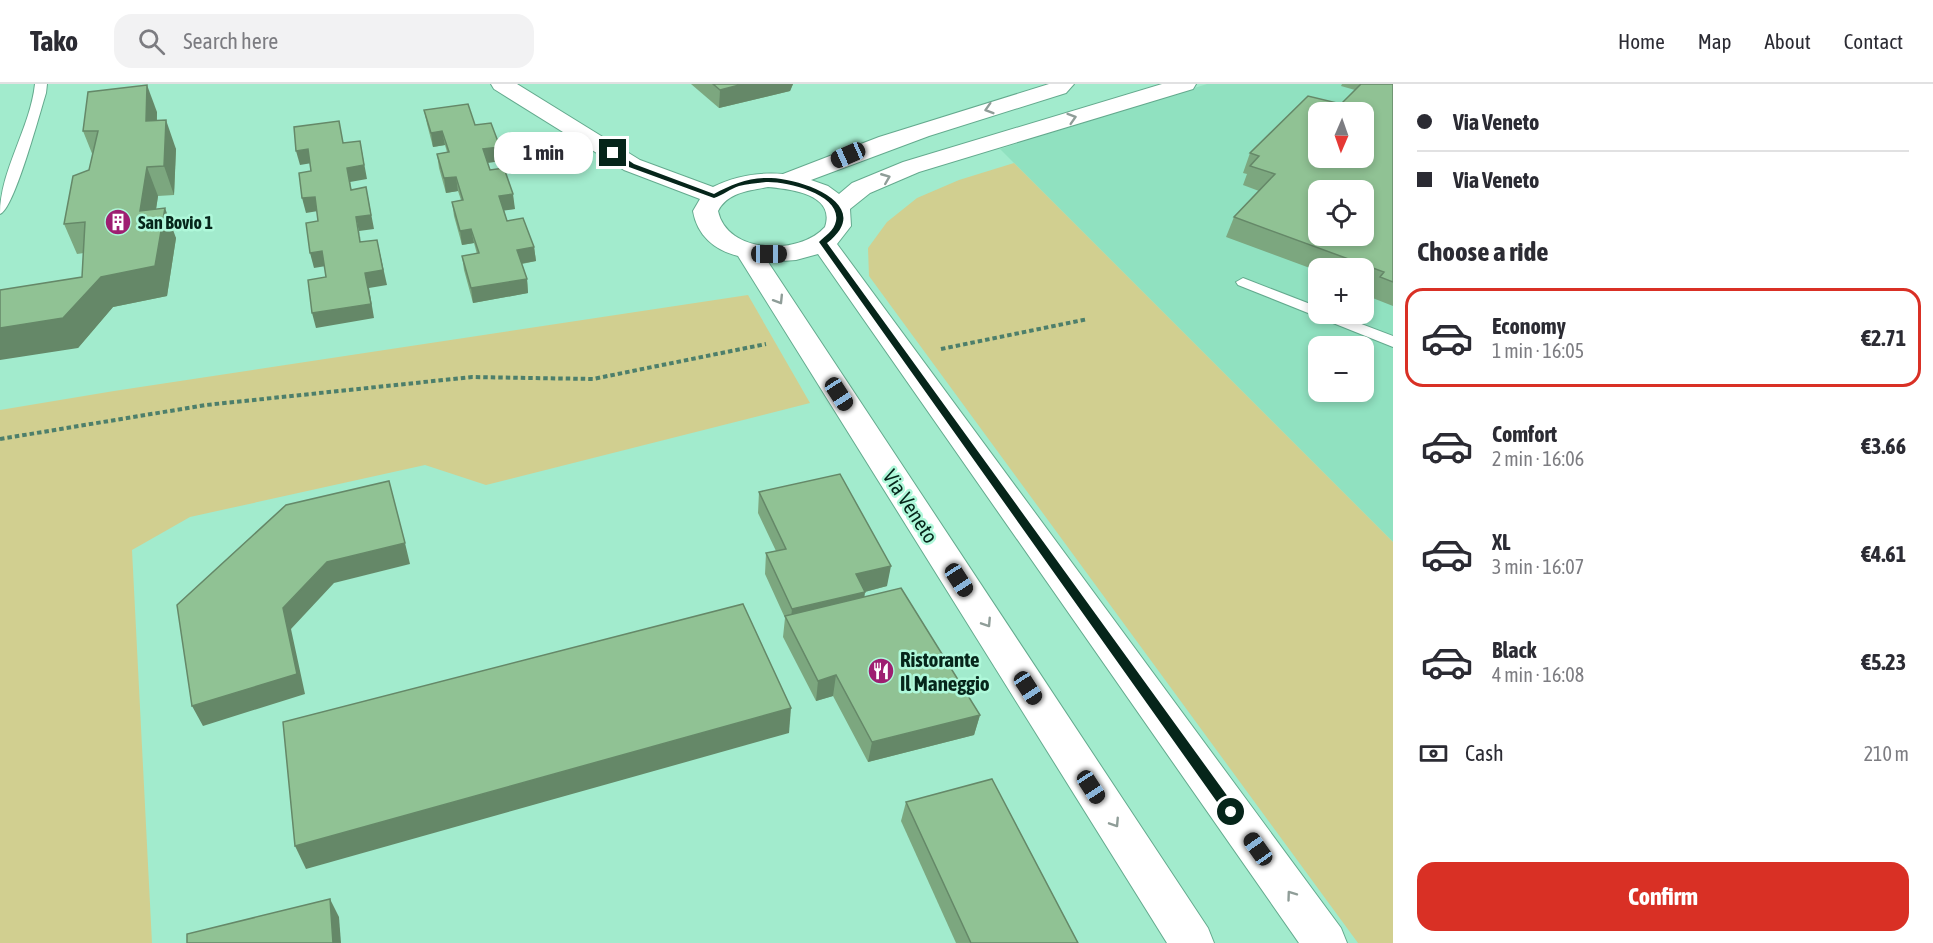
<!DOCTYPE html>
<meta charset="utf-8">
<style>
body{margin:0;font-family:"Asap Condensed",sans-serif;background:#f2f2f3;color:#2b2b33;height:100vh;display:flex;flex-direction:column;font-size:22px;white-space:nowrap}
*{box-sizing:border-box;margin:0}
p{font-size:20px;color:#7c7c81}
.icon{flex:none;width:33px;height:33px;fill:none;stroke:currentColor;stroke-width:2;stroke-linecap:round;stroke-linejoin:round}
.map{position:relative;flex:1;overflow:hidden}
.details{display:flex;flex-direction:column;background:#fff;width:540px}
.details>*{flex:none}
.banner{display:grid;align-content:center;height:132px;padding:0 24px;background:#fff}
.needle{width:39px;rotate:182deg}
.controls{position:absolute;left:1308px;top:18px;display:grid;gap:12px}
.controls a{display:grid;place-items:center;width:66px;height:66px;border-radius:12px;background:#fff;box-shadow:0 3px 9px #0003;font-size:30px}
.end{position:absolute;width:27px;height:27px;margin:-14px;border:8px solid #06251a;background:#fff;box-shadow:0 0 0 3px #fff}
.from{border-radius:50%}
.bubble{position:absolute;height:42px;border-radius:18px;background:#fff;box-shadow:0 3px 9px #0003;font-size:20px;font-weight:700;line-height:42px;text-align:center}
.car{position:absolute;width:18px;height:36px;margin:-18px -9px;border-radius:8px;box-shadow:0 0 4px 2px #0007;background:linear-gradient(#222 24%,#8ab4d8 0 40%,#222 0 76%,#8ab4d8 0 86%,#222 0)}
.banner b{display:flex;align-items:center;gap:21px;height:57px;font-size:22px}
.banner b+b{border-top:2px solid #e1e1e2}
.banner i{width:15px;height:15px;background:#2b2b33}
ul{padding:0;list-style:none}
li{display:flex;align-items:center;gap:18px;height:99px;margin:0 12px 9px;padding:0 12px;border:3px solid transparent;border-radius:18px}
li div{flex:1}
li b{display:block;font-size:22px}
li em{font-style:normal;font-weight:700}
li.active{border-color:#d93025}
li>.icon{width:54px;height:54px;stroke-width:1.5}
h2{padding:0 24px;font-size:27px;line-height:72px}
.pay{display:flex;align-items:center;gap:15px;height:66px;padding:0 24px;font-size:22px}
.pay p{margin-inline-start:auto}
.button{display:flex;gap:12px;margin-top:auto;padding:12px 24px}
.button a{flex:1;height:69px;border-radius:18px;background:#d93025;color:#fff;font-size:24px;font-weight:700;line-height:69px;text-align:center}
header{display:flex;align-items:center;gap:36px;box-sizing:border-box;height:84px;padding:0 30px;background:#fff;border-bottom:2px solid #e1e1e2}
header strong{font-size:28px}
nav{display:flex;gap:33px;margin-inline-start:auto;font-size:21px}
.search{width:420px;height:54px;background:#f2f2f3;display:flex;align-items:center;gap:15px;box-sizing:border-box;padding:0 21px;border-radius:18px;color:#7c7c81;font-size:22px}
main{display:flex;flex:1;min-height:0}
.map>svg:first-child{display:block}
.built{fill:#90e1c0;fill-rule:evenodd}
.green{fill:#d1cf90}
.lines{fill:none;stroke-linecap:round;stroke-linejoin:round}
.lane-casing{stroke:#64aa8e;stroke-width:2}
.street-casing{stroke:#64aa8e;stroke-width:2}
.path{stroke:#4d7f6b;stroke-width:4;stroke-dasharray:4.5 3;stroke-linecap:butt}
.lane{fill:#fff;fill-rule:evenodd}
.street{fill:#fff;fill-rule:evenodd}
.wall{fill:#7ca77f}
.shaded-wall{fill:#658868}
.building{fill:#90c294;stroke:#658868;stroke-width:1.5;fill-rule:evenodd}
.oneway{stroke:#8f9d98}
.route{fill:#06251a}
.labels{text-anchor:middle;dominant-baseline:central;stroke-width:5;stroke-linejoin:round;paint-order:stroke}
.far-poi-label{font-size:18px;font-weight:bold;fill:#06251a;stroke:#aff8da;text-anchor:start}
.street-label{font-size:21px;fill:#06251a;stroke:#aff8da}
.poi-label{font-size:21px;font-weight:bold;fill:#06251a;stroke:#aff8da;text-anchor:start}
</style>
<header>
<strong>Tako</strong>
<div class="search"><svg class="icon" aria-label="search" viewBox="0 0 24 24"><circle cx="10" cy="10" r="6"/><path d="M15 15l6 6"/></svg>Search here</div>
<nav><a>Home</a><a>Map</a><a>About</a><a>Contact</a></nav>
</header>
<main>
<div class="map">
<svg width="1393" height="859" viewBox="0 0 1393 859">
<rect width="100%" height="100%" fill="#a2ebcd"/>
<!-- built -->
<path class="built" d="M 1207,0 L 1393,0 L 1393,458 L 1000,65 ZM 1318,28 L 1364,28 L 1364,74 L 1318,74 ZM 1318,106 L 1364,106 L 1364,152 L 1318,152 ZM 1318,184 L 1364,184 L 1364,230 L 1318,230 ZM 1318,262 L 1364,262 L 1364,308 L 1318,308 Z"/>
<!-- green -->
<g class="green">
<path d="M 1014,79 L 1393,458 L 1393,859 L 1358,859 L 869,192 L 868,164 L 887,138 L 917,114 L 959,96 Z"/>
<path d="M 748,211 L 810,319 L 486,401 L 425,381 L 190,433 L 132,466 L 152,859 L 0,859 L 0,326 L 114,307 Z"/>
</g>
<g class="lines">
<defs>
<g id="lane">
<path d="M 35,0 L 47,0 L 46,9 C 40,28 14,126 0,130 C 0,86 30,45 35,0 Z"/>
<path d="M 1243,194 L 1318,223 L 1318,230 L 1335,230 L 1393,252 L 1393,263 L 1238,201 L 1236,198 Z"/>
</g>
<path id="street" d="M 491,0 L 517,0 L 640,76 L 713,103 C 734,92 760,88 783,90 L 879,53 L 1049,0 L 1074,0 L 1066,9 L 929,52 L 811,96 L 828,102 L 839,110 L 852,99 L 903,78 L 1162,0 L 1196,0 L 1193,5 L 919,88 L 870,109 L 850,125 L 851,142 L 837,160 L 1341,844 L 1347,859 L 1299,859 L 818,170 L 796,176 L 768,178 L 1208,844 L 1214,859 L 1167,859 L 738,172 C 714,166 697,151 693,127 L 700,115 L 624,86 L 494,5 ZM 768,103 C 790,105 836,110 825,143 C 799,172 727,170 718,127 C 728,108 749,107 768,103 Z"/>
</defs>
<!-- lane casing -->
<use href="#lane" class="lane-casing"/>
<!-- street casing -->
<use href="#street" class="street-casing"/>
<!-- path -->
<g class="path">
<path d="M 941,265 L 1088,235"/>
<path d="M 0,355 L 206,321 L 472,293 L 593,295 L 766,260"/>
</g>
<!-- lane -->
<use href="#lane" class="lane"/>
<!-- street -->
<use href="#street" class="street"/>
</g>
<!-- wall -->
<g class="wall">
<path d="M 691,0 L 793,0 L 790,7 L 719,24 Z"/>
<path d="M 1342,0 L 1393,0 L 1393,222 L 1370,213 L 1373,208 L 1364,204 L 1364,184 L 1318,184 L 1318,187 L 1226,153 L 1234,133 L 1259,107 L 1243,101 L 1247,90 L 1243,89 L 1250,69 L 1341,20 L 1355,6 L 1341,2 Z"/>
<path d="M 424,26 L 475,41 L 500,63 L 502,77 L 487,79 L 490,86 L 515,125 L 504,126 L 507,137 L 534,163 L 536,177 L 522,180 L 527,195 L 528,209 L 473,219 L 464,186 L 462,172 L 477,170 L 474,159 L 462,161 L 454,132 L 452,118 L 461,116 L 458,107 L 446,109 L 439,84 L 437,70 L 447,68 L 445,61 L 433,63 L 427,40 Z"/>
<path d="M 157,28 L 157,37 L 176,65 L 174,111 L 158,112 L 156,126 L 176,154 L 167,212 L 113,223 L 78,264 L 84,169 L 77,170 L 64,140 L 89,86 L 93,72 L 83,47 Z"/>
<path d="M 759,408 L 887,502 L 865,508 L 864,513 L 980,631 L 974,651 L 868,678 L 833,612 L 816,617 L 783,553 L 785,534 L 765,490 L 766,469 L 776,467 L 758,429 Z"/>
<path d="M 906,718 L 1078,859 L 956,859 L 901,737 Z"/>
</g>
<!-- shaded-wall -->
<g class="shaded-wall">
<path d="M 743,0 L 793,0 L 790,7 L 719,24 L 720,6 Z"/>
<path d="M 147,1 L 157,28 L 156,65 L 146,37 Z"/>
<path d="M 166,36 L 176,65 L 174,111 L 164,82 Z"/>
<path d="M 442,47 L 445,61 L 433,63 L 431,49 Z"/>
<path d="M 360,57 L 367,95 L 350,98 L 354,120 L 347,84 Z"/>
<path d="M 500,63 L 502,77 L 485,79 L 483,65 Z"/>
<path d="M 308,65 L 312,79 L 300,81 L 296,67 Z"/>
<path d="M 147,83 L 158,112 L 151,157 L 140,127 Z"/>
<path d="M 456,93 L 458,107 L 446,109 L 444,94 Z"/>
<path d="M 366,103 L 374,145 L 359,147 L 364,173 L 356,133 Z"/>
<path d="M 513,110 L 515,125 L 501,127 L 499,112 Z"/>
<path d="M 315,113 L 318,127 L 306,129 L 302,114 Z"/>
<path d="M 165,124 L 176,154 L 167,212 L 113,223 L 78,264 L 0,276 L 0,244 L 101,193 Z"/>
<path d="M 471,145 L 474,159 L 462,161 L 460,147 Z"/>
<path d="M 377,156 L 387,201 L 369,204 L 374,234 L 316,244 L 312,229 L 365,189 Z"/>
<path d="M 534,163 L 536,177 L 519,180 L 517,166 Z"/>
<path d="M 322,167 L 326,182 L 314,184 L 310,169 Z"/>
<path d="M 527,195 L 528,209 L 473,219 L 471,204 Z"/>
<path d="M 405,459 L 410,480 L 334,499 L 291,545 L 305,610 L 203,642 L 192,622 L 283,524 L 327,478 Z"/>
<path d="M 891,482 L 887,502 L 853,511 L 856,490 Z"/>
<path d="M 865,508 L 862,529 L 790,543 L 792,525 Z"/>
<path d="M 836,591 L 833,612 L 816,617 L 818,597 Z"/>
<path d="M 791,624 L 789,649 L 306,785 L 295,762 Z"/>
<path d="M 980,631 L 974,651 L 868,678 L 872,658 Z"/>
<path d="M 330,815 L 339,833 L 341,859 L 333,859 Z"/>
</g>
<!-- building -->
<g class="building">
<path d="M 713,0 L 743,0 L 720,6 Z"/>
<path d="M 1361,0 L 1393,0 L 1393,198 L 1380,193 L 1384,188 L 1234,133 L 1275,90 L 1250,82 L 1259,72 L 1250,69 L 1308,12 L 1341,20 ZM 1318,28 L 1364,28 L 1364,74 L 1318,74 ZM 1318,106 L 1364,106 L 1364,152 L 1318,152 Z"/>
<path d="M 147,1 L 146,37 L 166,36 L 164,82 L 147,83 L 140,127 L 165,124 L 155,182 L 101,193 L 63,234 L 0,244 L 0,206 L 82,193 L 85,138 L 64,140 L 73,92 L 89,86 L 98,47 L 83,47 L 88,8 Z"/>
<path d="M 468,20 L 475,41 L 491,39 L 500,63 L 483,65 L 490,86 L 504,84 L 513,110 L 499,112 L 507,137 L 523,134 L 534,163 L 517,166 L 527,195 L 471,204 L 462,172 L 479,169 L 471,145 L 460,147 L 452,118 L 463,116 L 456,93 L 444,94 L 437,70 L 449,68 L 442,47 L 431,49 L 424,26 Z"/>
<path d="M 339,37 L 343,59 L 360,57 L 364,81 L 347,84 L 351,106 L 366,103 L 371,131 L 356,133 L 360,158 L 377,156 L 383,186 L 365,189 L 371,220 L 312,229 L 308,196 L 326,193 L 322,167 L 310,169 L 306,139 L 318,137 L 315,113 L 302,114 L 299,89 L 311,87 L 308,65 L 296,67 L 294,43 Z"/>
<path d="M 840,390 L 891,482 L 856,490 L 865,508 L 792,525 L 766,469 L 786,465 L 759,408 Z"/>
<path d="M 389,397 L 405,459 L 327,478 L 283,524 L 297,590 L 192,622 L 177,521 L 286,421 Z"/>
<path d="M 901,504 L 980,631 L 872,658 L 836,591 L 818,597 L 785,532 Z"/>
<path d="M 743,520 L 791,624 L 295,762 L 283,638 Z"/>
<path d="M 992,695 L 1078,859 L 971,859 L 906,718 Z"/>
<path d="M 330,815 L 333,859 L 187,859 L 187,850 Z"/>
</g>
<!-- one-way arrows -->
<defs><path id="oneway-chevron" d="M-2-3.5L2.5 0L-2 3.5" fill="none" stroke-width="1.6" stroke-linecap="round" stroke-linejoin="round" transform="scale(1.5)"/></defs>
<g class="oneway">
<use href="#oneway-chevron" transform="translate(989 25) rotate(163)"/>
<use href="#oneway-chevron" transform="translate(1072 34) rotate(-17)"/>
<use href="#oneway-chevron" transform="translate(886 94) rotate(-22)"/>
<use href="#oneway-chevron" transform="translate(779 216) rotate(58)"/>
<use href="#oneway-chevron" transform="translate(987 539) rotate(57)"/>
<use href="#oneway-chevron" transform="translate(1115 739) rotate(57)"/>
<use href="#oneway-chevron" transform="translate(1291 811) rotate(-126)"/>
</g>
<!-- route -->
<path class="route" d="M 611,68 L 616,68 L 634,80 L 714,110 C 732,100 750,93 771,94 C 803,95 876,121 827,159 L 1236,724 L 1236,732 L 1227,732 L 819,158 C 825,152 834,147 836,137 C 841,110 786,97 766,98 C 758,99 747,100 739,102 C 730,105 723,111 714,114 L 629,83 L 611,71 Z"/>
<!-- icons -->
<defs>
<symbol id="building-disc" viewBox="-11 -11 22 22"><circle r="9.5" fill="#9e1e71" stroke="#aff8da"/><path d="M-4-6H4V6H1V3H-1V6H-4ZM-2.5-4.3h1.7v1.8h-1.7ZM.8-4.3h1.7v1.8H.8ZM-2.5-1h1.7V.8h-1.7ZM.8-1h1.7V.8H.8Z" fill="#fff"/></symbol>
<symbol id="restaurant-disc" viewBox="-11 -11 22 22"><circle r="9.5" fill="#9e1e71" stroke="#aff8da"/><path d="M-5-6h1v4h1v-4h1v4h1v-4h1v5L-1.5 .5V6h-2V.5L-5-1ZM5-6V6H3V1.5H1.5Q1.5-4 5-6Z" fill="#fff"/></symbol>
</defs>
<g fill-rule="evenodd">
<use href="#building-disc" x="103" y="123" width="30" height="30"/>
<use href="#restaurant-disc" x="866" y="572" width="30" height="30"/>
</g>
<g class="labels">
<!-- far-poi labels -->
<g class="far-poi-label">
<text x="138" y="138">San Bovio 1</text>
</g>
<!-- street labels -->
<g class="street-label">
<text transform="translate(911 422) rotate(57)">Via Veneto</text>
</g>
<!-- poi labels -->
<g class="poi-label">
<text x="900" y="575">Ristorante<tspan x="900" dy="24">Il Maneggio</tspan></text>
</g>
</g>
</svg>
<div class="controls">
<a><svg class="needle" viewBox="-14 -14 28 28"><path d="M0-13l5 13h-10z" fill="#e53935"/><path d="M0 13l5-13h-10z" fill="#7c7c81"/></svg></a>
<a><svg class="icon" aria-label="locate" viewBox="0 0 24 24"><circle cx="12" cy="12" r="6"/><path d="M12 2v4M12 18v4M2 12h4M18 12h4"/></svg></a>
<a>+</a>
<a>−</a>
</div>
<i class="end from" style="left:1231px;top:728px"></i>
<i class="end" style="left:613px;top:69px"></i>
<div class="bubble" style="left:494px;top:48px;width:99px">1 min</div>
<i class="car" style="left:848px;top:71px;rotate:246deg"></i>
<i class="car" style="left:769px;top:170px;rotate:90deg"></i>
<i class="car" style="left:839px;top:310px;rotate:147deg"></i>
<i class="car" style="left:959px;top:496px;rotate:147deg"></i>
<i class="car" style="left:1028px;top:604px;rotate:147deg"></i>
<i class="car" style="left:1091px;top:703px;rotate:147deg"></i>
<i class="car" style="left:1258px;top:765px;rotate:325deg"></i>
</div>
<section class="details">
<div class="banner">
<b><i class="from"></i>Via Veneto</b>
<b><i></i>Via Veneto</b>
</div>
<h2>Choose a ride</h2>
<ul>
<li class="active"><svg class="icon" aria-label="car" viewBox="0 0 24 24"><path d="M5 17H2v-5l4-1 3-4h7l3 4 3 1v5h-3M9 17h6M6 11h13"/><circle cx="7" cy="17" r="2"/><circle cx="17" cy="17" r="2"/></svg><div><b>Economy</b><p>1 min · 16:05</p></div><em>€2.71</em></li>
<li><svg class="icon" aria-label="car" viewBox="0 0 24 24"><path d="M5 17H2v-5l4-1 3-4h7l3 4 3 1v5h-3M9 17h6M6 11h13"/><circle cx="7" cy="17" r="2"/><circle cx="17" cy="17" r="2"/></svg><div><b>Comfort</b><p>2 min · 16:06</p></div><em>€3.66</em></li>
<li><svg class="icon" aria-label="car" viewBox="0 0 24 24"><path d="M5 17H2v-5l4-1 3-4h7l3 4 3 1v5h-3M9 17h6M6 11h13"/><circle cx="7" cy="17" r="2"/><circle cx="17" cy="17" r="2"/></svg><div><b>XL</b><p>3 min · 16:07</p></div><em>€4.61</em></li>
<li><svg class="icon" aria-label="car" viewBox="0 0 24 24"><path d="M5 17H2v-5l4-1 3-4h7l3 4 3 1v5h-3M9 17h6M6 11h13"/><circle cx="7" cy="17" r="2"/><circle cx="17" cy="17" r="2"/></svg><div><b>Black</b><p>4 min · 16:08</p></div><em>€5.23</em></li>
</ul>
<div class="pay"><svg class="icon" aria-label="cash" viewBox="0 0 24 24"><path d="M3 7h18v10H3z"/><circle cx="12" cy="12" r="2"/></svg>Cash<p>210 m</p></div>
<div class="button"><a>Confirm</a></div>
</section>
</main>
